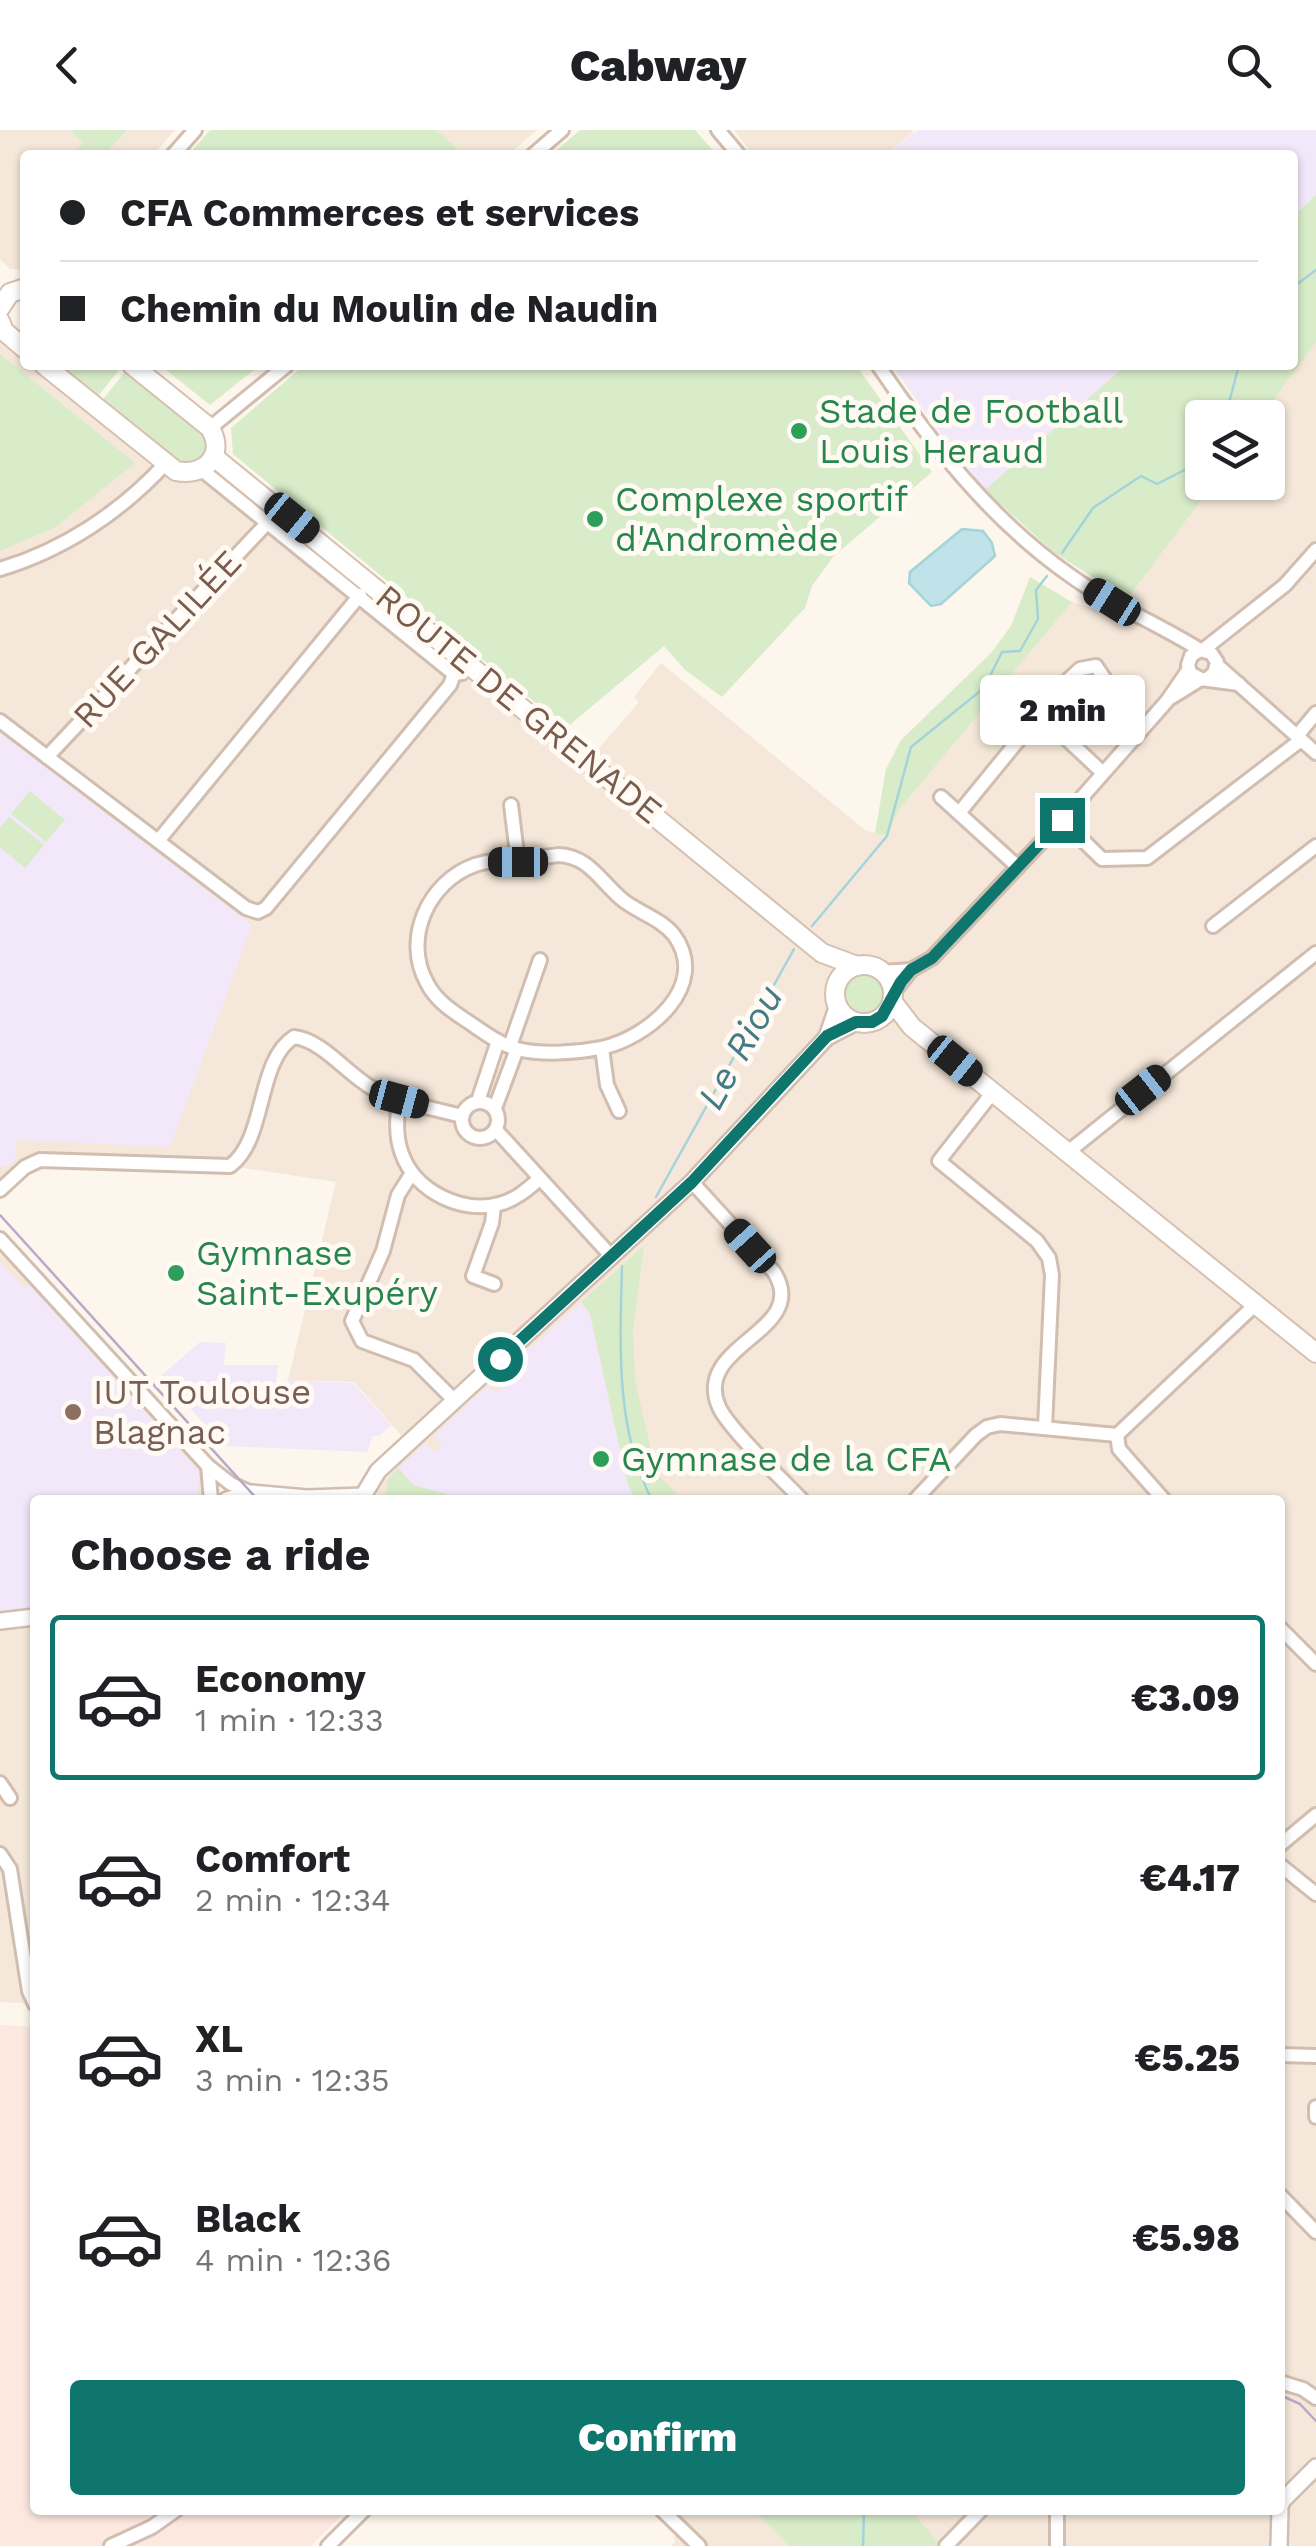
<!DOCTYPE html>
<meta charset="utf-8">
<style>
body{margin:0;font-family:"Work Sans",sans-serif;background:#f2f2f2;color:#202124;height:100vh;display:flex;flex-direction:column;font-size:38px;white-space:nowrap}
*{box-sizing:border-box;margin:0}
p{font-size:32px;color:#757577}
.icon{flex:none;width:55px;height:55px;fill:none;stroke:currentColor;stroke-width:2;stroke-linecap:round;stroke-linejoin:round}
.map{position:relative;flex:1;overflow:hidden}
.details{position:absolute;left:30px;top:1365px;width:1255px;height:1020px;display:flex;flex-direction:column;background:#fff;border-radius:10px;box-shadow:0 2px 8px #0004}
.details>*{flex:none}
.banner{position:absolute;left:20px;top:20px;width:1278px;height:220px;border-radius:10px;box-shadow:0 2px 8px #0004;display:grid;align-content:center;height:220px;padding:0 40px;background:#fff}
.controls{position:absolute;left:1185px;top:270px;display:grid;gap:20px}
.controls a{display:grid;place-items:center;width:100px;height:100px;border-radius:10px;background:#fff;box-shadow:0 2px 8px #0004;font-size:50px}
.end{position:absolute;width:45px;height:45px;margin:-22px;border:12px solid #0f766e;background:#fff;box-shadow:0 0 0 5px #fff}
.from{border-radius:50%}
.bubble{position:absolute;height:70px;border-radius:10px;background:#fff;box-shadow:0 2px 8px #0004;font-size:32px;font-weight:800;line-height:70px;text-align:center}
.car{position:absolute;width:30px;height:60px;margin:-30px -15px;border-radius:12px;box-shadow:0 0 8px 2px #0007;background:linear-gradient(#222 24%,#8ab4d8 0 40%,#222 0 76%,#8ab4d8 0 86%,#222 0)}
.banner b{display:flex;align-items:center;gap:35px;height:95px;font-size:38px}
.banner b+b{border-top:2px solid #e0e0e0}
.banner i{width:25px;height:25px;background:#202124}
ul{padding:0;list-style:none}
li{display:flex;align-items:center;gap:30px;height:165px;margin:0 20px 15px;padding:0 20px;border:5px solid transparent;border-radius:10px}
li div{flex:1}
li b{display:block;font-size:38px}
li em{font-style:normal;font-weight:800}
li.current{border-color:#0f766e}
li>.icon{width:90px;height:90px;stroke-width:1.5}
h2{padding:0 40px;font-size:45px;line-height:120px}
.cta{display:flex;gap:20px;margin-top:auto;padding:20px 40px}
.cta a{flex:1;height:115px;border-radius:10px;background:#0f766e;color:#fff;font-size:40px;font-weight:800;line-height:115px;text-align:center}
header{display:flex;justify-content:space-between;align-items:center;height:130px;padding:0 40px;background:#fff;font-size:45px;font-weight:800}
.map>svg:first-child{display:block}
.residential{fill:#f5e8da}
.commercial{fill:#fde8e0}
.education{fill:#f3e8fa}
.green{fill:#d8ecc9}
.water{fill:#bfe3e8;stroke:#a5d3da;stroke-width:2.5}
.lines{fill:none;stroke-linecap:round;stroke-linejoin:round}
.stream{stroke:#a5d3da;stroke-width:2.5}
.minor-casing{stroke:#d1beb0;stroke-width:18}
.tertiary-casing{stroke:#d1beb0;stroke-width:20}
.secondary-casing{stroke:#d6c0b0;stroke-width:22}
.minor{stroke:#fff;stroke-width:12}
.tertiary{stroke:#fff;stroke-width:15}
.secondary{stroke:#fff;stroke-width:18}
.tram{stroke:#b9a8c9;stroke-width:2.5}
.route{stroke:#0f766e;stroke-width:12}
.leisure-dot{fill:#2e9e5b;stroke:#fffaf3;stroke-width:4}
.education-dot{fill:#8d6e63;stroke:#fffaf3;stroke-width:4}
.labels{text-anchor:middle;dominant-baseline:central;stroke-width:10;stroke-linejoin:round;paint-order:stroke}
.leisure-label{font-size:35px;fill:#27864d;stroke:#fffaf3;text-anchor:start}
.street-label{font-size:35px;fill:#7a5c4d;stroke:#fffaf3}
.education-label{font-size:35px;fill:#785e54;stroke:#fffaf3;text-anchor:start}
.water-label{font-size:38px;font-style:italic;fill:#437c86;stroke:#fffaf3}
</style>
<header><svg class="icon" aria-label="back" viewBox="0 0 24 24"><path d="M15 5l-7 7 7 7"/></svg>Cabway<svg class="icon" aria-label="search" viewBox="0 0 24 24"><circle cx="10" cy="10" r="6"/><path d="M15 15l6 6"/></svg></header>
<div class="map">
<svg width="1316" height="2416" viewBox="0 0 1316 2416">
<rect width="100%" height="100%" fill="#fdf6ec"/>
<!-- residential -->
<g class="residential">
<path d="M 0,0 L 175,0 L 153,25 L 25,25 L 25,140 L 10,139 L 0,129 Z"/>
<path d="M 437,0 L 537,0 L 508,25 L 464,25 Z"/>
<path d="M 734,0 L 912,0 L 914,2 L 885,25 L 753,25 Z"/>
<path d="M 0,191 L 25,219 L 25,235 L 44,235 L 176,341 L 212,331 L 521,575 L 514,585 L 580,640 L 639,572 L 634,567 L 661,533 L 865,700 L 886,706 L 898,681 L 1072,472 L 1114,485 L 1213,353 L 1268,352 L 1268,288 L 1260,287 L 1316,212 L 1316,2416 L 671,2416 L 676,2411 L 673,2408 L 686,2396 L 670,2380 L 1280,2380 L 1280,1370 L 377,1370 L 377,1353 L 408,1313 L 354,1252 L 288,1250 L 336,1052 L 230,1036 L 37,1033 L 0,1069 Z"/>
<path d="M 0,1117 L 3,1122 L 12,1119 L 208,1336 L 211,1370 L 35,1370 L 35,1874 L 0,1872 Z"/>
</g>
<!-- commercial -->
<path class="commercial" d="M 0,1895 L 35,1897 L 35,2380 L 347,2380 L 311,2416 L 0,2416 Z"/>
<!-- education -->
<g class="education">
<path d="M 918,0 L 1316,0 L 1316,65 L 1293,86 L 1292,25 L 885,25 Z"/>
<path d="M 892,235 L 1126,235 L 986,361 L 936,298 Z"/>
<path d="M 0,603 L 252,795 L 170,1017 L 16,1010 L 15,1031 L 9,1036 L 0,1036 Z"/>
<path d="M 0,1132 L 24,1158 L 29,1155 L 199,1341 L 198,1370 L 35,1370 L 35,1478 L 0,1481 Z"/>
<path d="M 581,1172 L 590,1184 L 628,1355 L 635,1370 L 465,1370 L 414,1355 L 398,1338 L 425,1314 L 434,1322 L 442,1314 L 434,1305 L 488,1256 L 496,1263 L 505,1254 L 499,1247 Z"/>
<path d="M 200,1212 L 226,1213 L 224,1235 L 278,1235 L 276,1253 L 286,1253 L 288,1250 L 353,1253 L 391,1295 L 379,1306 L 372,1306 L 368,1322 L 224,1316 L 161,1246 Z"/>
</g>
<!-- green -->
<g class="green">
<path d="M 70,0 L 127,0 L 104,25 L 73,25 L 83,13 Z"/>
<path d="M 210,0 L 437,0 L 464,25 L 188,25 Z"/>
<path d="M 580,0 L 695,0 L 717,25 L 551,25 Z"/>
<path d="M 1316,65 L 1316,212 L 1261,287 L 1202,288 L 1202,352 L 1214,353 L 1127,469 L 1052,421 L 985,360 L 1126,235 L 1292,235 L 1293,86 Z"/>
<path d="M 0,224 L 135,333 L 54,398 L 0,421 Z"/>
<path d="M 52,235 L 123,235 L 95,270 Z"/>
<path d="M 160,235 L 260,235 L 210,275 Z"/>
<path d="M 304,235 L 856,235 L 932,342 L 833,427 L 812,456 L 805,478 L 722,567 L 685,540 L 664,516 L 566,598 L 233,324 L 231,298 Z"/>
<path d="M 128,238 L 205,299 L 208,327 L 180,337 L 100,273 Z"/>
<path d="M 1030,447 L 1072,472 L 898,681 L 887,706 L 875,703 L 886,639 L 901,610 L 991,523 L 1011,496 Z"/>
<path d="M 30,661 L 65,690 L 46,712 L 11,684 Z"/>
<path d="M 9,687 L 44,715 L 25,738 L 0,717 L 0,697 Z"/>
<circle cx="865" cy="864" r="21"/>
<path d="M 644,1116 L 633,1199 L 635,1250 L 656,1342 L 682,1370 L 635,1370 L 628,1355 L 590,1184 L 581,1172 Z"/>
<path d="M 398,1338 L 414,1355 L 466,1370 L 385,1367 L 388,1349 Z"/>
<path d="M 753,2380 L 919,2380 L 915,2385 L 938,2412 L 934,2416 L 789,2416 Z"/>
</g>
<!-- water -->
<path class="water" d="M 962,399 L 983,401 L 992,413 L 995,426 L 941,474 L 931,476 L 909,453 L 910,442 Z"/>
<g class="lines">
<!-- stream -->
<g class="stream">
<path d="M 1292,158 L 1316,140"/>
<path d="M 1225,288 L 1239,235"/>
<path d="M 1202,304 L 1197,306 L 1202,324"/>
<path d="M 1062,423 L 1093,378 L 1141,346 L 1157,354 L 1202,331"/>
<path d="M 812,796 L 887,706 L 911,617 L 984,558 L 1002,522 L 1020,521 L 1038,489 L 1036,460 L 1047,446"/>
<path d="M 656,1067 L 794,819"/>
<path d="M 622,1136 C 620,1214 615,1299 652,1370"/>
<path d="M 863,2416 L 864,2380"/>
</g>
<defs>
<g id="minor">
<path d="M 718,0 L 739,25"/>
<path d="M 173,25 L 195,0"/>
<path d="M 533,25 L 562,0"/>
<path d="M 878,235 C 931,313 990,389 1068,444 C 1109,474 1157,493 1200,520"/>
<path d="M 210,298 L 287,235"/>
<path d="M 202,340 L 454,544 L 462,543"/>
<path d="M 0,439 C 64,420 121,382 166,333"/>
<path d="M 1203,520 L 1285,455 L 1316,420"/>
<path d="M 1217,535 L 1316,623"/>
<path d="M 1201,549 L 1190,543 L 1188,535 L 1191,526 L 1200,520 L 1211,523 L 1217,532 L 1214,543 L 1208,548"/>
<path d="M 1172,567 L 1201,549 L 1239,554"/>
<path d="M 1040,584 L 1103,643"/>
<path d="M 0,591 L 246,778 L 258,782 L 266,778 L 450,555 L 454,544"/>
<path d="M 47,627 L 269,391"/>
<path d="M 941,667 L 1018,737"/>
<path d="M 511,675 L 518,732"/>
<path d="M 959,683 L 1066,552 L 1080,539 L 1096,536 L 1104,548 L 1093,558 L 1078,552 L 1066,552"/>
<path d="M 1062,690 L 1102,729 L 1147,728 L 1297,613 L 1301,601 L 1316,583"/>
<path d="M 158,711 L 360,465"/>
<path d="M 558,725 C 590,726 601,753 624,771 C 640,783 661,789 674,805 C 711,856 648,908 601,918 C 575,923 542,925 517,919 C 498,914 481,900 464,889 C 449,879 435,869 427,853 C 402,808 429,751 475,735 C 497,727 532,730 558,725 Z"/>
<path d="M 1213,796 L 1316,716"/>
<path d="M 883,842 L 911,840 L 932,828 L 1062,690 L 1167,571 L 1189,539"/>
<path d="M 893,863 L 911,840"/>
<path d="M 510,916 L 540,830"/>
<path d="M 602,918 L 607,955 L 619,981"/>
<path d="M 993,962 L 939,1031 L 1037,1111 L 1049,1128 L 1052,1145 L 1045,1297"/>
<path d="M 399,969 C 397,987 395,1006 402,1024 C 415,1061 462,1084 499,1074 C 515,1070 527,1060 539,1049"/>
<path d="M 478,971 L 498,911"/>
<circle cx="480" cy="990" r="18"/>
<path d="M 495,978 L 517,919"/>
<path d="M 496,1000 L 612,1127"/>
<path d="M 1068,1022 L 1316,823"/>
<path d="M 412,1043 L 398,1065 L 383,1121 L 352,1191 L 362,1211 L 414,1230 L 455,1271"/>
<path d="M 692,1052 L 774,1142 C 812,1202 691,1214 719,1277 C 729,1299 782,1349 802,1370"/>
<path d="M 0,1060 L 25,1037 L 40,1030 L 230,1036 C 267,1009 256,931 294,907 C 322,910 347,944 372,958 C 399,973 432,978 462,986"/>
<path d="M 494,1076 L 492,1093 L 473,1146 L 494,1154"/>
<path d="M 0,1109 L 208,1336 L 231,1354 L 252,1363"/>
<path d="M 1117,1305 L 1256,1174"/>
<path d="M 1117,1305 L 1119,1319 L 1164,1370"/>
<path d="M 208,1336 L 211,1370"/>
<path d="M 915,1370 L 976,1305 L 987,1297 L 1000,1294 L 1117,1305"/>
<path d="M 1280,1498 L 1316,1534"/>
<path d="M 0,1653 L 10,1668"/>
<path d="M 1280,1715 L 1316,1685"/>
<path d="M 0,1724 L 10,1739 L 29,1861 L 35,1874"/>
<path d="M 1280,1735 L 1316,1764"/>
<path d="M 1280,1925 L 1316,1926"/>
<path d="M 1316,1977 L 1316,1987"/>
<path d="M 1280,2065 L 1316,2102"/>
<path d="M 1280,2252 L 1303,2259 L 1316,2268"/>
<path d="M 662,2380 L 699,2416"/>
<path d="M 1057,2380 L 1057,2416"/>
<path d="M 111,2416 L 152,2397 L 176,2380"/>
<path d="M 328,2416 L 364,2380"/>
<path d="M 946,2416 L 981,2380"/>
</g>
<g id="tertiary">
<path d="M 827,907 L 838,875"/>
<path d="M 227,1370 L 252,1363 L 307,1368 L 363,1366 L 378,1341 L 692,1052 L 827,907 L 856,892"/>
<path d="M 0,1491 L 35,1487"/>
<path d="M 1280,2376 L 1283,2370 L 1316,2337"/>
<path d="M 1279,2416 L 1280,2380"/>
</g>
<g id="secondary">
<path d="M 0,178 L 10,163 L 25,158"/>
<path d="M 0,191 L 4,201 L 25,219"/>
<path d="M 44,235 L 176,341 C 205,347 226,325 210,298 L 132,235"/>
<path d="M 214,327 L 822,823 L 857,836"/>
<circle cx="864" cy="864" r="29"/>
<path d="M 892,871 L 912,897 L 1316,1223"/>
</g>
</defs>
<!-- minor casing -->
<use href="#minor" class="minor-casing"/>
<!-- tertiary casing -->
<use href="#tertiary" class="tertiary-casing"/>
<!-- secondary casing -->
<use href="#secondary" class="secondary-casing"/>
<!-- minor -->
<use href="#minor" class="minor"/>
<!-- tertiary -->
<use href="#tertiary" class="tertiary"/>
<!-- secondary -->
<use href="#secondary" class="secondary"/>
<!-- tram -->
<g class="tram">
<path d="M 0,1085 L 258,1370"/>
<path d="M 1280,2265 L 1300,2274 L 1316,2291"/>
</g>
</g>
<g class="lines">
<!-- route -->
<path class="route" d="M 500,1229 L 692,1052 L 827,906 L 856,892 L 872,892 L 882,886 L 901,852 L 911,840 L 932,828 L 1062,690"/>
</g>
<!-- markers -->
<g class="leisure-dot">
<circle cx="799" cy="301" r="10"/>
<circle cx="595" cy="389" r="10"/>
<circle cx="176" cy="1143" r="10"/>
<circle cx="601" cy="1329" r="10"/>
</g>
<circle class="education-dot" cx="73" cy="1282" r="10"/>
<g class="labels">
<!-- leisure labels -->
<g class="leisure-label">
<text x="819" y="281">Stade de Football<tspan x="819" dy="40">Louis Heraud</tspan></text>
<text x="615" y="369">Complexe sportif<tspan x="615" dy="40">d'Andromède</tspan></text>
<text x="196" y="1123">Gymnase<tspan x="196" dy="40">Saint-Exupéry</tspan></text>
<text x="621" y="1329">Gymnase de la CFA</text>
</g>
<!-- street labels -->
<g class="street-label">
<text transform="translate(157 509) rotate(-47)">RUE GALILÉE</text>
<text transform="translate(519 574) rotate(39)">ROUTE DE GRENADE</text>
</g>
<!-- education labels -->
<g class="education-label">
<text x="93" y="1262">IUT Toulouse<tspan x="93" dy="40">Blagnac</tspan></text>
</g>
<!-- water labels -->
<g class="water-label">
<text transform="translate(740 917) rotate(-61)">Le Riou</text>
</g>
</g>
</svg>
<div class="controls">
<a><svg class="icon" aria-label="layers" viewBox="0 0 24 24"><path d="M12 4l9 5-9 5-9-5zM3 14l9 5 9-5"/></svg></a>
</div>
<i class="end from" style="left:500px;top:1229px"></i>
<i class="end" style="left:1062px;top:690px"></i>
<div class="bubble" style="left:980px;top:545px;width:165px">2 min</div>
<i class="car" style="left:292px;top:388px;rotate:129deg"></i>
<i class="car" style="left:1112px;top:472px;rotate:302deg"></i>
<i class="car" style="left:518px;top:732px;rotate:270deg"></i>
<i class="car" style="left:955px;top:931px;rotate:129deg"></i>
<i class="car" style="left:1143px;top:960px;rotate:52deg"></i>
<i class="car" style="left:399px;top:969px;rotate:105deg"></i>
<i class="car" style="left:750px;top:1116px;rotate:318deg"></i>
<div class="banner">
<b><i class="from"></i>CFA Commerces et services</b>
<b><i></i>Chemin du Moulin de Naudin</b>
</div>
<section class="details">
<h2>Choose a ride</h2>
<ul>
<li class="current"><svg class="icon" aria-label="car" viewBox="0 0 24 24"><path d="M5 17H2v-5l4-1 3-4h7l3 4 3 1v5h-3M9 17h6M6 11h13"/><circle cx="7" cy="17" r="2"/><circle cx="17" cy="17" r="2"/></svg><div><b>Economy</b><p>1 min · 12:33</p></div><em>€3.09</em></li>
<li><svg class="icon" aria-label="car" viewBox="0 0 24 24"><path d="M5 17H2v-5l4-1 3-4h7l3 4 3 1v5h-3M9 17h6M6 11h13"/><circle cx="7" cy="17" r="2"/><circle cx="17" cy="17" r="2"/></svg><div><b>Comfort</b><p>2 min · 12:34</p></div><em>€4.17</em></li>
<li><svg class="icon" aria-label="car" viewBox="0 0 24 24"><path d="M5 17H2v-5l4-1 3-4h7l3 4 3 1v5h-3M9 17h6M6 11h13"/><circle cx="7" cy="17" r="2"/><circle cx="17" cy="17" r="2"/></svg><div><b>XL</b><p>3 min · 12:35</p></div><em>€5.25</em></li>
<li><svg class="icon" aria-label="car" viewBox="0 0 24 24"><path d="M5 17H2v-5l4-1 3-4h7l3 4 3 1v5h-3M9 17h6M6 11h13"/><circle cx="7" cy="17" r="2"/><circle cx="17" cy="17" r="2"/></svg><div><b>Black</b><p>4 min · 12:36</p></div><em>€5.98</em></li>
</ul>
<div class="cta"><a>Confirm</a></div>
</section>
</div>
